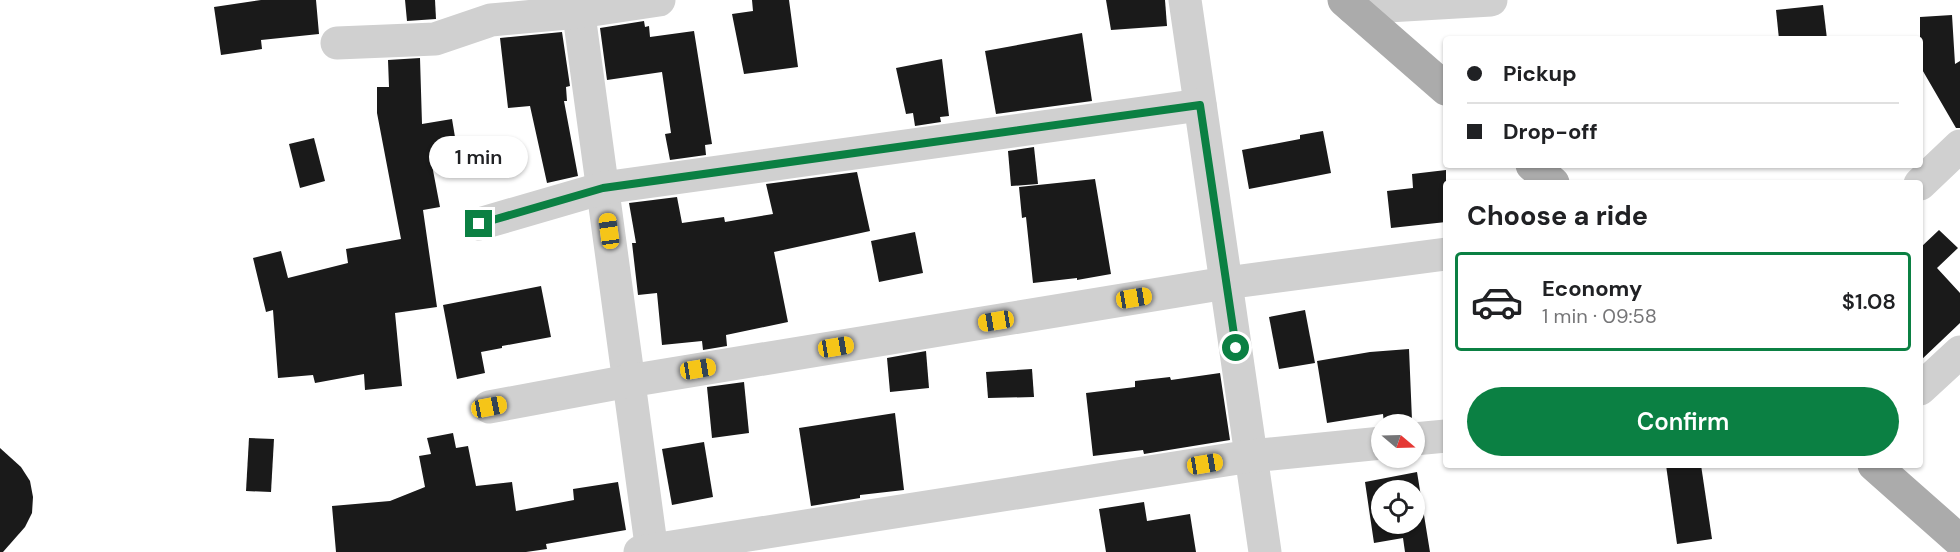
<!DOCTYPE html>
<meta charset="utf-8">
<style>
body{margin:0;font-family:"DM Sans",sans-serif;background:#f6f6f6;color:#202124;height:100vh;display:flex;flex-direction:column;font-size:22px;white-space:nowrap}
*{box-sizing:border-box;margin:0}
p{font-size:20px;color:#757577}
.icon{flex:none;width:33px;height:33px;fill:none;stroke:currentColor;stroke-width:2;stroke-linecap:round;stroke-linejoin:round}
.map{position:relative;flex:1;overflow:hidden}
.side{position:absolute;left:1443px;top:180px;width:480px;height:288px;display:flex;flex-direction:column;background:#fff;border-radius:6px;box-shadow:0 2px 4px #0004}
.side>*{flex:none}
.hud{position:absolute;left:1443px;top:36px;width:480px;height:132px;border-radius:6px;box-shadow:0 2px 4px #0004;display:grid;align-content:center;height:132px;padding:0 24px;background:#fff}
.needle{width:39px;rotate:109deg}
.tools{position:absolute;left:1371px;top:414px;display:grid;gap:12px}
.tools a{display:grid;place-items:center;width:54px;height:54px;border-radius:50%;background:#fff;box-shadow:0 2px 4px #0004;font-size:30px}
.end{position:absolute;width:27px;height:27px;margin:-14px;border:8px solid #0b8043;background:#fff;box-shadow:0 0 0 3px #fff}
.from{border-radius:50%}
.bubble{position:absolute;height:42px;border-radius:21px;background:#fff;box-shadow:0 2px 4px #0004;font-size:20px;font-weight:600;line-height:42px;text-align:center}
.car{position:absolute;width:18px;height:36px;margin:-18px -9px;border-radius:8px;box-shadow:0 0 4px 2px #0007;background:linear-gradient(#f5c518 24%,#345 0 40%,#f5c518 0 76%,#345 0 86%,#f5c518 0)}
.hud b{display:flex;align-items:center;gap:21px;height:57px;font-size:22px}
.hud b+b{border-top:2px solid #e0e0e0}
.hud i{width:15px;height:15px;background:#202124}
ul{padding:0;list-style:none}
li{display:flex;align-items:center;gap:18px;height:99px;margin:0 12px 9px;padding:0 12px;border:3px solid transparent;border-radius:6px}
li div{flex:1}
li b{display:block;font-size:22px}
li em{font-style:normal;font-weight:600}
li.selected{border-color:#0b8043}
li>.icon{width:54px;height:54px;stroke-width:1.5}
h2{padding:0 24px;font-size:27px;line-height:72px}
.primary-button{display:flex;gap:12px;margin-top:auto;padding:12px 24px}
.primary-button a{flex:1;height:69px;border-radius:36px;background:#0b8043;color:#fff;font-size:24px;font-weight:600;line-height:69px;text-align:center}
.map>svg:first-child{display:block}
.building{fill:#1a1a1a;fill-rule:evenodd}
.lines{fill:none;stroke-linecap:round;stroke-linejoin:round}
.minor{stroke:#d0d0d0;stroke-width:33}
.major{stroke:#ababab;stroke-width:33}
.route{stroke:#0b8043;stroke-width:8}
</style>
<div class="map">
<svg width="1960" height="552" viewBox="0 0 1960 552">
<rect width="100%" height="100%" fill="#fff"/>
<!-- building -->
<g class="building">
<path d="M 261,0 L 316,0 L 319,34 L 261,40 L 262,49 L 221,55 L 214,7 Z"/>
<path d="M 405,0 L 435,0 L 436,19 L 407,21 Z"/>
<path d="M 752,0 L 789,0 L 798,67 L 744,74 L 732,14 L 753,11 Z"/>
<path d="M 1106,0 L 1165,0 L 1167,26 L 1111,30 Z"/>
<path d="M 1823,5 L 1827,39 L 1779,39 L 1776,10 Z"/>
<path d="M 1952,15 L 1955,64 L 1960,61 L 1960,128 L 1956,128 L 1920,66 L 1920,17 Z"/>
<path d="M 644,21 L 645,27 L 649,26 L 650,37 L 694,31 L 712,144 L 705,145 L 706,155 L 670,160 L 665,134 L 671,133 L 662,72 L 607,80 L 600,28 Z"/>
<path d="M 562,32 L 570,86 L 566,87 L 567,101 L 564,101 L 578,176 L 547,183 L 530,106 L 508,108 L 500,38 Z"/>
<path d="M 1082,33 L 1092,101 L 996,114 L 985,51 Z"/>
<path d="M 420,58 L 422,124 L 452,119 L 459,161 L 432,165 L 440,207 L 423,210 L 437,307 L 395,313 L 402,386 L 365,390 L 364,374 L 315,383 L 313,375 L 278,378 L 273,310 L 266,312 L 253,258 L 281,251 L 288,278 L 348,263 L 346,249 L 401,239 L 377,113 L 377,87 L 389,87 L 388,60 Z"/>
<path d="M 942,59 L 949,116 L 940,117 L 941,122 L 915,126 L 913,113 L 906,114 L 896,68 Z"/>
<path d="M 1323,131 L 1331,173 L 1249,189 L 1242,150 L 1300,139 L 1300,135 Z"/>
<path d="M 314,138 L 325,181 L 300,188 L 289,144 Z"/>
<path d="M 1034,147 L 1038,184 L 1011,186 L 1008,151 Z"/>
<path d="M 1446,170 L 1446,222 L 1391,228 L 1387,191 L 1413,188 L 1412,174 Z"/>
<path d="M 857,172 L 870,231 L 774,252 L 788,322 L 726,335 L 727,346 L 703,350 L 702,341 L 662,345 L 657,293 L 638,295 L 632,243 L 636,243 L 629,203 L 677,197 L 682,223 L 724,217 L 725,222 L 773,214 L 766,184 Z"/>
<path d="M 1095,179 L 1111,274 L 1077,280 L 1077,278 L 1033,283 L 1026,217 L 1022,218 L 1019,187 Z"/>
<path d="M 1939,230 L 1958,248 L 1937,268 L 1960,293 L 1960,323 L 1920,361 L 1920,248 Z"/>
<path d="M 915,232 L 923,273 L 879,282 L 871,241 Z"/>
<path d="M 541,286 L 551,337 L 502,346 L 502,348 L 481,352 L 485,373 L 457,379 L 443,305 Z"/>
<path d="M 1305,310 L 1315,363 L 1279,369 L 1269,317 Z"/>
<path d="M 1409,349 L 1412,420 L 1402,424 L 1384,424 L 1383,414 L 1327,423 L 1317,361 L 1370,352 Z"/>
<path d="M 926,351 L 929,388 L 890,392 L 887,358 Z"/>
<path d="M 1032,369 L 1034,397 L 988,398 L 986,372 Z"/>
<path d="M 1220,373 L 1230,440 L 1144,454 L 1143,450 L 1093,456 L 1086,393 L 1135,387 L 1135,381 L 1170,377 L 1171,380 Z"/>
<path d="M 744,382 L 749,433 L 712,438 L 707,387 Z"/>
<path d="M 895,413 L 904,490 L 860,495 L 860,498 L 811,506 L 799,428 Z"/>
<path d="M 453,433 L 456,448 L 468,446 L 476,486 L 512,482 L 516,511 L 574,500 L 573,489 L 618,482 L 626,530 L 546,544 L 547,549 L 526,552 L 336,552 L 332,506 L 390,501 L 425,487 L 419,456 L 431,454 L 427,438 Z"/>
<path d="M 249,438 L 274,439 L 271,492 L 246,491 Z"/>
<path d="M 704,442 L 713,497 L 672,505 L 662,449 Z"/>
<path d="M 0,448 L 21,467 L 30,481 L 33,497 L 32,513 L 25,527 L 3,552 L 0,552 Z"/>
<path d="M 1666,465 L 1701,465 L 1712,539 L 1677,544 Z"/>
<path d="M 1417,472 L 1430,552 L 1405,552 L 1403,538 L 1374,543 L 1365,482 ZM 1382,490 L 1414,490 L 1414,524 L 1382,524 Z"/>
<path d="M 1144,502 L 1147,521 L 1190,514 L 1196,552 L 1106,552 L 1099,509 Z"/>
</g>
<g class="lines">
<!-- minor -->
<g class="minor">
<path d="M 577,0 L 652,552"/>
<path d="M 1185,0 L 1265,552"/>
<path d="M 1353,8 L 1491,0"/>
<path d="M 337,43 L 435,39 L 491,20 L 579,12 L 659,0"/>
<path d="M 1920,184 L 1960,146"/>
<path d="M 479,224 L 603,188 L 1200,105"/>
<path d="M 1920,389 L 1960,352"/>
<path d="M 489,407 L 629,381 L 1226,283 L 1446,254"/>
<path d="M 1414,439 L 1446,436"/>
<path d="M 640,552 L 1251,456 L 1382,443"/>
</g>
<!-- major -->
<g class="major">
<path d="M 1344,0 L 1446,89"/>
<path d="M 1532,165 L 1553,183"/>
<path d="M 1874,465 L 1960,541"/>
</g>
</g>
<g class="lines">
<!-- route -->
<path class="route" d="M 479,224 L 603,188 L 1200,105 L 1236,348"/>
</g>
</svg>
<div class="tools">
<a><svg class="needle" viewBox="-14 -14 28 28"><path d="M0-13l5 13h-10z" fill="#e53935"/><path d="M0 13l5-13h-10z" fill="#757577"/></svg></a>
<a><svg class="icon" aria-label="locate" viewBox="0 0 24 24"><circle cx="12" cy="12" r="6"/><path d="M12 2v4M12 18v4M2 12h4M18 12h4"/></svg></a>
</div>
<i class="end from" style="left:1236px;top:348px"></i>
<i class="end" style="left:479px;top:224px"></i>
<div class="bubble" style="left:429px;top:136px;width:99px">1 min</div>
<i class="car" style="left:609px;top:231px;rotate:352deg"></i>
<i class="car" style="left:1134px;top:298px;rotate:81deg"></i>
<i class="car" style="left:996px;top:321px;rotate:261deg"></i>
<i class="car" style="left:836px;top:347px;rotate:81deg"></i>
<i class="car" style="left:698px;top:369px;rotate:81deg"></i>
<i class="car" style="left:489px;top:407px;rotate:79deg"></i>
<i class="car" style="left:1205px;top:464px;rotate:81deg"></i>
<div class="hud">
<b><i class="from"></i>Pickup</b>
<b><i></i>Drop-off</b>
</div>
<section class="side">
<h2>Choose a ride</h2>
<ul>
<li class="selected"><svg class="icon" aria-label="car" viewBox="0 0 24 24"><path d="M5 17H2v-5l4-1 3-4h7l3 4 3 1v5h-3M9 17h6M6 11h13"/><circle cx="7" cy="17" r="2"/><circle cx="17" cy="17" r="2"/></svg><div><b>Economy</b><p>1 min · 09:58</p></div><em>$1.08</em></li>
</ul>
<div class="primary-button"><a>Confirm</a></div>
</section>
</div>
